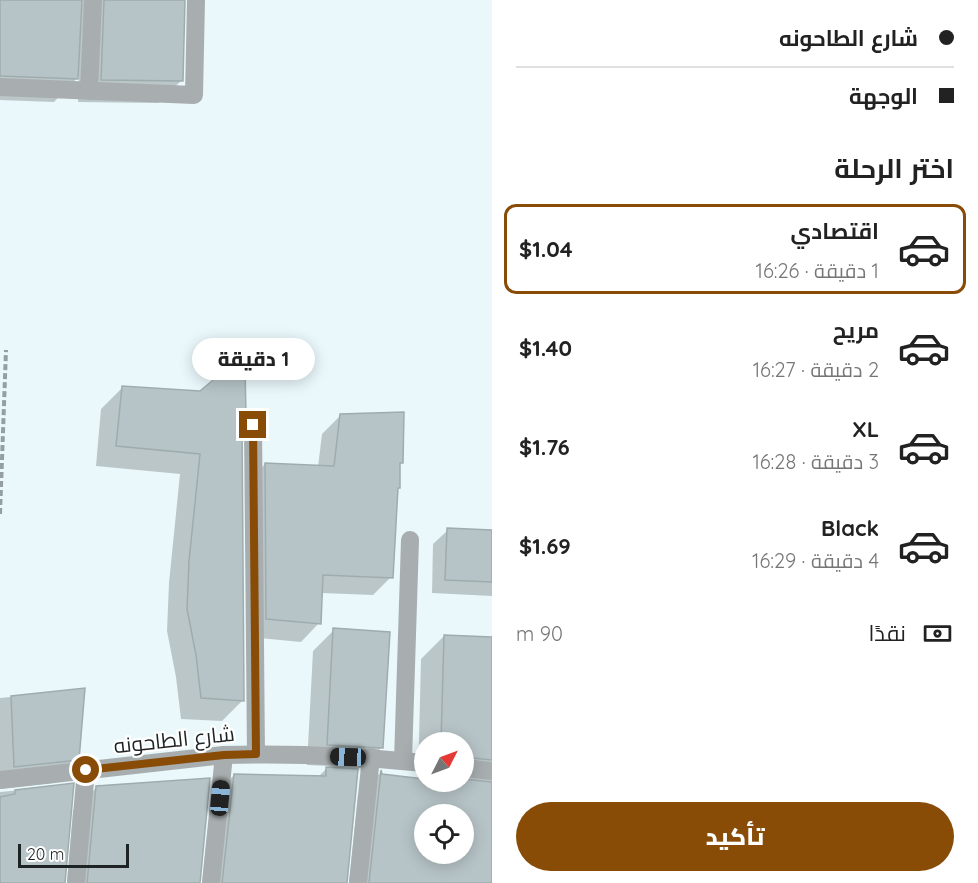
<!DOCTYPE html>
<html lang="ar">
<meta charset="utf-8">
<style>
body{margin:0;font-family:Quicksand,Cairo,sans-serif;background:#f2f2f2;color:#222;direction:rtl;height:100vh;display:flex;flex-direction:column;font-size:22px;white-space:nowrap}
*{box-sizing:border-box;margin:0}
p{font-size:20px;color:#767676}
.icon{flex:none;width:33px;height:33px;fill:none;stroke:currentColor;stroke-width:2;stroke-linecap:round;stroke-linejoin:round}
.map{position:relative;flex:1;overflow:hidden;direction:ltr}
.drawer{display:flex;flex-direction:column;background:#fff;width:486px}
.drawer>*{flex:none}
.top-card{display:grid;align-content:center;height:132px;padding:0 24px;background:#fff}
.needle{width:39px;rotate:48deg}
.buttons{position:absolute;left:414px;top:732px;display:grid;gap:12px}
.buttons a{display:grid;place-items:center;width:60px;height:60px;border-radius:50%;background:#fff;box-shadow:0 3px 15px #0003;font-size:30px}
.scale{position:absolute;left:18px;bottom:15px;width:111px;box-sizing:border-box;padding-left:6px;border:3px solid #1e2324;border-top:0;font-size:16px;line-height:21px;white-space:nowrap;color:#1e2324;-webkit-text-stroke:4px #fff;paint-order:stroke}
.end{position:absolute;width:27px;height:27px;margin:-14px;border:8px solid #884c07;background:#fff;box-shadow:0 0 0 3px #fff}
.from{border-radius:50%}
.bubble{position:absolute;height:42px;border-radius:21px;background:#fff;box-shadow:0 3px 15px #0003;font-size:20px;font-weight:800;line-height:42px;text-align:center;direction:rtl}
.car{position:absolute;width:18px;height:36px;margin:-18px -9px;border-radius:8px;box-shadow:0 0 4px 2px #0007;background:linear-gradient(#222 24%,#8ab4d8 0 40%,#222 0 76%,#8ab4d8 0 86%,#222 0)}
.top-card b{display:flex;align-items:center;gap:21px;height:57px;font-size:22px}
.top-card b+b{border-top:2px solid #e0e0e0}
.top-card i{width:15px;height:15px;background:#222}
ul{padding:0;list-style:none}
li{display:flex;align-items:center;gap:18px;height:90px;margin:0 12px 9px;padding:0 12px;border:3px solid transparent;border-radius:12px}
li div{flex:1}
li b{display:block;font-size:22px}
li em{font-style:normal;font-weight:800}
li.selected{border-color:#884c07}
li>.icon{width:54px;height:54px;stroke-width:1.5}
h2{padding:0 24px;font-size:27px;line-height:72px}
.pay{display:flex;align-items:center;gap:15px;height:66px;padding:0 24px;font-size:22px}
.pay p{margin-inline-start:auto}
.button{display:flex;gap:12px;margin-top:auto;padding:12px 24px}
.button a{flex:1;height:69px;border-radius:36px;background:#884c07;color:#fff;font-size:24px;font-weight:800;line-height:69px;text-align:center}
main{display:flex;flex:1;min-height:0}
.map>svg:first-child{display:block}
.shadow{fill:#0003;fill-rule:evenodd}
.building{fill:#b7c4c7;stroke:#9facae;stroke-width:1.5;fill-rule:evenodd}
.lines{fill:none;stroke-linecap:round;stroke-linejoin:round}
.path{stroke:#959fa1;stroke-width:4;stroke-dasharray:6 3;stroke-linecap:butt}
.minor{stroke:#a8aeaf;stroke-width:18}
.route{stroke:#884c07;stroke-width:8}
.labels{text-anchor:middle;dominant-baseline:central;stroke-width:4.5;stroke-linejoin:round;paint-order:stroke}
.street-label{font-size:21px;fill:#1e2324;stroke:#fff}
</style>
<main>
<section class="drawer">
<div class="top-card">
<b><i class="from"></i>شارع الطاحونه</b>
<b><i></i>الوجهة</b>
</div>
<h2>اختر الرحلة</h2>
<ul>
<li class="selected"><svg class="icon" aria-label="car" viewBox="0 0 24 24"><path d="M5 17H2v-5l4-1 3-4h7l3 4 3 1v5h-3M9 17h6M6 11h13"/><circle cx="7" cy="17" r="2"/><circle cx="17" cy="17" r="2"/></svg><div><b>اقتصادي</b><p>1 دقيقة · 16:26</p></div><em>$1.04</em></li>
<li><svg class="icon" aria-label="car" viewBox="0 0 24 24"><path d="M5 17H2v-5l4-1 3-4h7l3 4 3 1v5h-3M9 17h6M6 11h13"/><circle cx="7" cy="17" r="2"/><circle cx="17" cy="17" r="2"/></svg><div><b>مريح</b><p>2 دقيقة · 16:27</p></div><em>$1.40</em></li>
<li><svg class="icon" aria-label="car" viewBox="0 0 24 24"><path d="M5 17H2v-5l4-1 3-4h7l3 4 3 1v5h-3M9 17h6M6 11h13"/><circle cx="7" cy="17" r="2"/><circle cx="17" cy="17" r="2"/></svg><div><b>XL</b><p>3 دقيقة · 16:28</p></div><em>$1.76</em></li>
<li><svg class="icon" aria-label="car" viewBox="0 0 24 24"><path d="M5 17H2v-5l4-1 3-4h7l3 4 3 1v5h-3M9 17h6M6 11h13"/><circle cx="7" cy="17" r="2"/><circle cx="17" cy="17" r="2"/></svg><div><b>Black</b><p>4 دقيقة · 16:29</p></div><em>$1.69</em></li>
</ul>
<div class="pay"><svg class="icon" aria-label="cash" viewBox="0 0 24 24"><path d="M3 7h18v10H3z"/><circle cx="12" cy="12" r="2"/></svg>نقدًا<p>90 m</p></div>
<div class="button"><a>تأكيد</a></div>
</section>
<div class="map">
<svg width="492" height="883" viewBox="0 0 492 883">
<rect width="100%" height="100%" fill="#eaf8fb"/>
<!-- shadow -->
<g class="shadow">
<path d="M 0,0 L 183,0 L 182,80 L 158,103 L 78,102 L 79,76 L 54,102 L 0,100 Z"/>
<path d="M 122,388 L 240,425 L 243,700 L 222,721 L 181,719 L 176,677 L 167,631 L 169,583 L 180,474 L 96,466 L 101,409 Z"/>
<path d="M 341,415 L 401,463 L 399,465 L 399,488 L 396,491 L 391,577 L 373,595 L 321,593 L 319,623 L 301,642 L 248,637 L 247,483 L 265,464 L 318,467 L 322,434 Z"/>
<path d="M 448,530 L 492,532 L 492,596 L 432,593 L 433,544 Z"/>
<path d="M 334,630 L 382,747 L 361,768 L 357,768 L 345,883 L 202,883 L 211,799 L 234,775 L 318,777 L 329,766 L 307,765 L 313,651 Z"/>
<path d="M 444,636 L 492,639 L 492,883 L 349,883 L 358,795 L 380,773 L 381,775 L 418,780 L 421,659 ZM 424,742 L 464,742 L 464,782 L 424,782 ZM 424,814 L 464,814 L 464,854 L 424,854 Z"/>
<path d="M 83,690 L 78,759 L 54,783 L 0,789 L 0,698 Z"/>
<path d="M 72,785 L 64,883 L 0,883 L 0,792 Z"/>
<path d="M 97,787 L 199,883 L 67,883 L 73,810 Z"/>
</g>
<!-- building -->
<g class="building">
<path d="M 0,0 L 82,0 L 78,79 L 0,76 Z"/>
<path d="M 104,0 L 185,0 L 183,81 L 101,80 Z"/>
<path d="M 245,367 L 246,416 L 242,425 L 244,701 L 201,698 L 196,655 L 187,609 L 189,561 L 200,454 L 116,446 L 122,386 L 200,391 L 224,371 Z"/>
<path d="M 404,412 L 403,463 L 400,463 L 400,488 L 398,488 L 393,578 L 323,575 L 321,624 L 266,619 L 265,463 L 334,466 L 340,414 Z"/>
<path d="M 447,528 L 492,530 L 492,582 L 445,580 Z"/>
<path d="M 333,628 L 390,632 L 383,748 L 327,745 Z"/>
<path d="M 444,635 L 492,637 L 492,760 L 464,757 L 464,742 L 441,742 Z"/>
<path d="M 85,688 L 79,760 L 14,767 L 11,696 Z"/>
<path d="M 326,767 L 358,769 L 347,883 L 222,883 L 234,774 L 326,776 Z"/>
<path d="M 381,770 L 382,774 L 424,779 L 424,782 L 464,782 L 464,779 L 492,782 L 492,883 L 369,883 ZM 424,814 L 464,814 L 464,854 L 424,854 Z"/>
<path d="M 210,778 L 200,883 L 87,883 L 96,786 Z"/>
<path d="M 74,783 L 65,883 L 0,883 L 0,797 L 15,794 L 15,790 Z"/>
</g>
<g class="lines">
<!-- path -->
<path class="path" d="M 0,514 L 6,350"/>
<!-- minor -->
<g class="minor">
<path d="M 0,87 L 194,95 L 196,0"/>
<path d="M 89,91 L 93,0"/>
<path d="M 253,425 L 256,754"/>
<path d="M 403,761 L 410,540"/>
<path d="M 464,768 L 492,771"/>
<path d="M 0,780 L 224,755 C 291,753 358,756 424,763"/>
<path d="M 76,883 L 86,770"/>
<path d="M 211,883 L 224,755"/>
<path d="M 358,883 L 371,757"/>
</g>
</g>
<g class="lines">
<!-- route -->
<path class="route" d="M 86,770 L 224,755 L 256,754 L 253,425"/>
</g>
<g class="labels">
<!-- street labels -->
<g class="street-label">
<text transform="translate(174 739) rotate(-6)">شارع الطاحونه</text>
</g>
</g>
</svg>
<div class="buttons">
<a><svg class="needle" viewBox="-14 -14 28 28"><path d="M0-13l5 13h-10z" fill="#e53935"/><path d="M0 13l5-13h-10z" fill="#767676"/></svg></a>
<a><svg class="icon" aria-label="locate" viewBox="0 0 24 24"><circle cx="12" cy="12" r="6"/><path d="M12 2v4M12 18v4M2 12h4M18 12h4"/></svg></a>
</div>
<div class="scale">20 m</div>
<i class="end from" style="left:86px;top:770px"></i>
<i class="end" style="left:253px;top:425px"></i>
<div class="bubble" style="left:192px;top:338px;width:123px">1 دقيقة</div>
<i class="car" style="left:348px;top:757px;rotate:272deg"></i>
<i class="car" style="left:220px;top:798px;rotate:5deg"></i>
</div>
</main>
